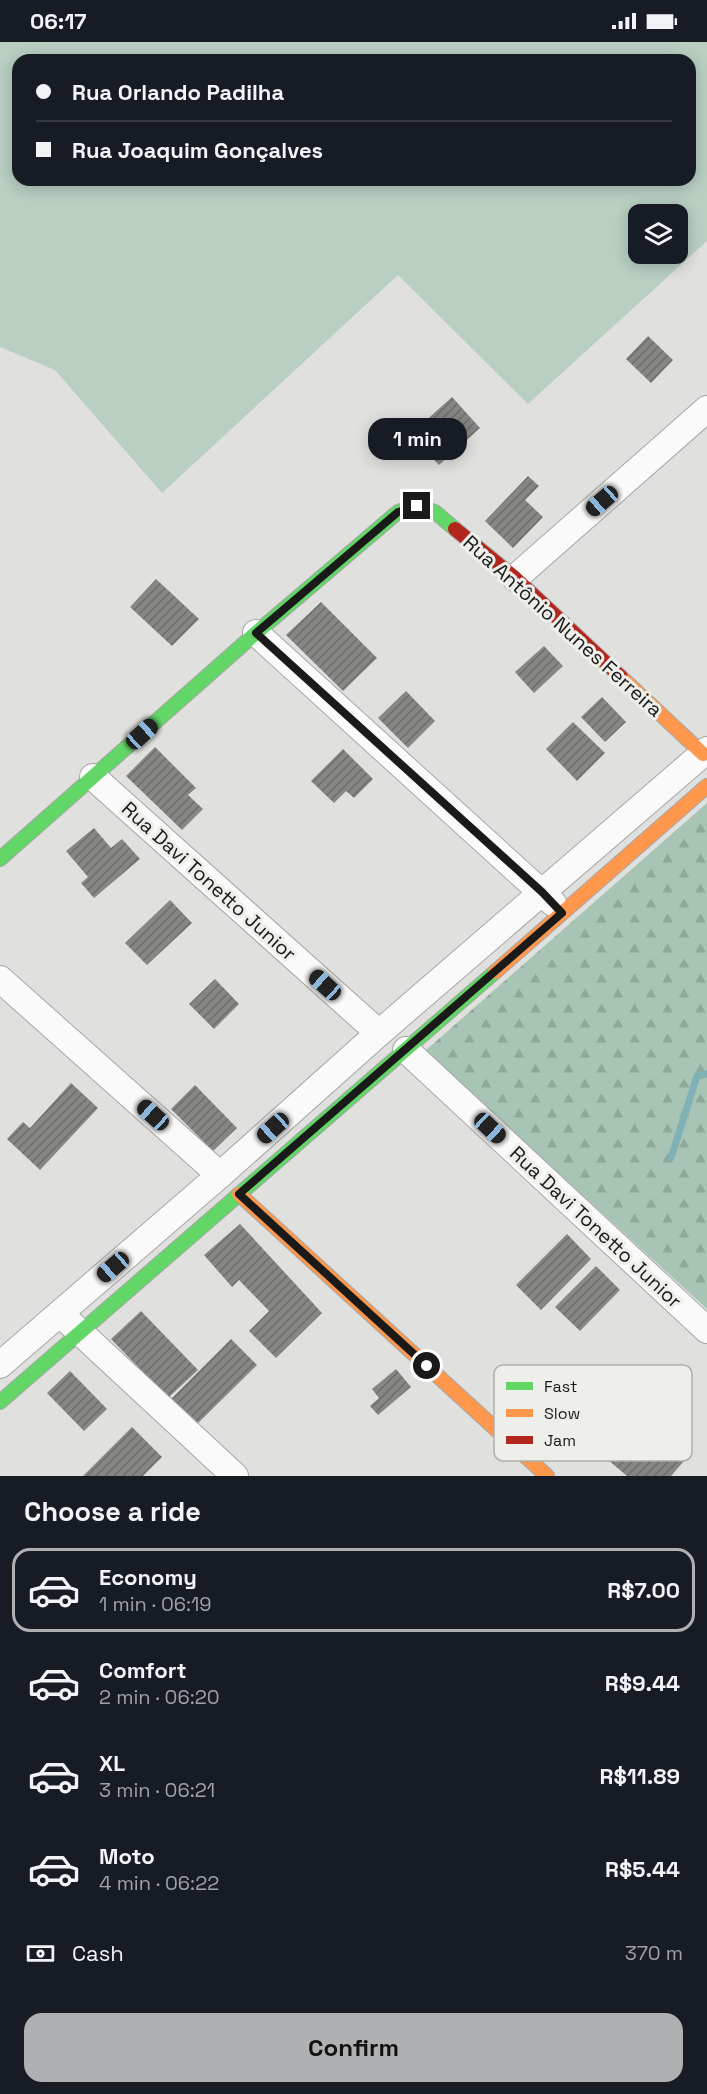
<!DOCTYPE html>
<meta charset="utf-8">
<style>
body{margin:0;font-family:"Space Grotesk",sans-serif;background:#242831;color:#f1f3f6;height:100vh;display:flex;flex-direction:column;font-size:22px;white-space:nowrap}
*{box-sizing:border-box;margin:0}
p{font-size:20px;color:#9ea1a6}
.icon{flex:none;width:33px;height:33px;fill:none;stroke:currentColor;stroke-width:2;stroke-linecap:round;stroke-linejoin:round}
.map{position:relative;height:1434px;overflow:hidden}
.panel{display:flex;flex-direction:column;background:#171b24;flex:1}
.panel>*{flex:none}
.banner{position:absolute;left:12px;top:12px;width:684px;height:132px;border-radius:18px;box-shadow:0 3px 15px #0003;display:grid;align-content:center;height:132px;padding:0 24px;background:#171b24}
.fabs{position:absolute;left:628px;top:162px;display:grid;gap:12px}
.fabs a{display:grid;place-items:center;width:60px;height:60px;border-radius:12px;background:#171b24;box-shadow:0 3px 15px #0003;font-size:30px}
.end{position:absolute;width:27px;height:27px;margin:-14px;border:8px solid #1a1a19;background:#fff;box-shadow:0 0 0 3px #fff}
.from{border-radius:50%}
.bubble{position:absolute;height:42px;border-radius:18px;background:#171b24;box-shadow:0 3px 15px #0003;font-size:20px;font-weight:800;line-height:42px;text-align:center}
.car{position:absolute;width:18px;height:36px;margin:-18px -9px;border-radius:8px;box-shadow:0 0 4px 2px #0007;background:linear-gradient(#222 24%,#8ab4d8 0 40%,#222 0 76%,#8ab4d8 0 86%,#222 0)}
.banner b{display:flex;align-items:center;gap:21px;height:57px;font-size:22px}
.banner b+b{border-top:2px solid #363941}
.banner i{width:15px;height:15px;background:#f1f3f6}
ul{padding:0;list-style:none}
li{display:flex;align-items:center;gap:18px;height:84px;margin:0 12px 9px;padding:0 12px;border:3px solid transparent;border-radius:18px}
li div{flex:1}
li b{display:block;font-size:22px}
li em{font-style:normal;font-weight:800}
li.current{border-color:#afb0b2}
li>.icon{width:54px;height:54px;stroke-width:1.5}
h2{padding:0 24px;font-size:27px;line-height:72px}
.pay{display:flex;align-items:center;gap:15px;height:66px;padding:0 24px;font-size:22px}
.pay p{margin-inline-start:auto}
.action{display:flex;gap:12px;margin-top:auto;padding:12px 24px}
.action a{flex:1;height:69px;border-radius:18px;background:#afb0b2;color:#111;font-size:24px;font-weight:800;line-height:69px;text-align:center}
.status{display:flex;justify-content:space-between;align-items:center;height:42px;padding:0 30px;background:#171b24;direction:ltr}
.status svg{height:16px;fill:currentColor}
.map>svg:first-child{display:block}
.grass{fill:#b8cfc2;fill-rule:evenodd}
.forest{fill:url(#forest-firs)}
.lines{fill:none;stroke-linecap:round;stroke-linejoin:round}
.stream{stroke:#80b1b4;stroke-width:7}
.building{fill:url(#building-hatch)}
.street-casing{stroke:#a7a7a6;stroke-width:28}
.fast-casing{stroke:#a7a7a6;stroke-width:16}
.slow-casing{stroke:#a7a7a6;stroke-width:16}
.jam-casing{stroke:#a7a7a6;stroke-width:16}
.street{stroke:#fafafa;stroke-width:26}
.fast{stroke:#63d668;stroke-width:14}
.slow{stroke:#ff974d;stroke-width:14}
.jam{stroke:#b3261e;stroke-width:14}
.route{stroke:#1a1a19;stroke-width:8}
.labels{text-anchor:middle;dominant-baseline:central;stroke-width:6;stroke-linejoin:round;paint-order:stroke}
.street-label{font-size:20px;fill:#1a1a19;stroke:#eeeeeb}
.key{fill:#eeeeeb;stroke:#aeaeac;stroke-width:1.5}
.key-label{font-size:16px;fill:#1a1a19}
</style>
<div class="status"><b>06:17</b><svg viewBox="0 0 49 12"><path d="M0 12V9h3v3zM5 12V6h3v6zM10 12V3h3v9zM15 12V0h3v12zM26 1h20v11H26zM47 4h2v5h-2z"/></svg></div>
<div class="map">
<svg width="707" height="1434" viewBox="0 0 707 1434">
<defs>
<pattern id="forest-firs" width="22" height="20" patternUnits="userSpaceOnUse" patternTransform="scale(1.5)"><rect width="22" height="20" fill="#a7c4b4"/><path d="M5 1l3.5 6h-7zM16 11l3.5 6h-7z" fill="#8fa89a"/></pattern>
<pattern id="building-hatch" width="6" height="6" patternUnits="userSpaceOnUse" patternTransform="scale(1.5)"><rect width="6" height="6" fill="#868685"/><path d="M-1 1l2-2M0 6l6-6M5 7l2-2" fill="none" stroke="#6d6d6c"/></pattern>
</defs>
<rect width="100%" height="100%" fill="#e0e0df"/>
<!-- grass -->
<path class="grass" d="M 0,0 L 707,0 L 707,199 L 528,362 L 398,233 L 162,451 L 55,328 L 0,305 ZM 18,18 L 690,18 L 690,138 L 18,138 ZM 639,172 L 678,172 L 678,212 L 639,212 Z"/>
<!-- forest -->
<path class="forest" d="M 707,761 L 707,1267 L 425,1009 Z"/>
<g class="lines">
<!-- stream -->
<path class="stream" d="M 671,1116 L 697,1034 L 707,1032"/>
</g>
<!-- building -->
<g class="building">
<path d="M 648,294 L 673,318 L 651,341 L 626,317 Z"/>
<path d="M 452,355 L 480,386 L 439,423 L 411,392 Z"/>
<path d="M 528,434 L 539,444 L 525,458 L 543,475 L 513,506 L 485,479 Z"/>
<path d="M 156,537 L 199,577 L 172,604 L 130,565 Z"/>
<path d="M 321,560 L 377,616 L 343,649 L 286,593 Z"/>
<path d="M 544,604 L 563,624 L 534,651 L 515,630 Z"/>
<path d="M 406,649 L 435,679 L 408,706 L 378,676 Z"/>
<path d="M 602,655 L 626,680 L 605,700 L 581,675 Z"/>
<path d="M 573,680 L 605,711 L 577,739 L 546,707 Z"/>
<path d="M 155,705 L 196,746 L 188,753 L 203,767 L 182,788 L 126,734 Z"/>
<path d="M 343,707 L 373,737 L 354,756 L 346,749 L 334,761 L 311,739 Z"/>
<path d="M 94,786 L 111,806 L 122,797 L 140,817 L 94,856 L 81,841 L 88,835 L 66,809 Z"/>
<path d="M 170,858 L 192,881 L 147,923 L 125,901 Z"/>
<path d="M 215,937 L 239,962 L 214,987 L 189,962 Z"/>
<path d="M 71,1041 L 98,1066 L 40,1128 L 7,1097 L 23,1080 L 30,1086 Z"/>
<path d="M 195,1043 L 237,1086 L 213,1109 L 171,1067 Z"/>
<path d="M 240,1182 L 322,1271 L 276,1316 L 249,1289 L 269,1269 L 239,1238 L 232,1245 L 204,1213 Z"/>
<path d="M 567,1192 L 591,1217 L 541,1268 L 516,1243 Z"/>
<path d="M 596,1224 L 620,1248 L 580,1289 L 555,1265 Z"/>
<path d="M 141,1269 L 198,1328 L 168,1356 L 111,1297 Z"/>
<path d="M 231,1297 L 257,1323 L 194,1385 L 169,1359 Z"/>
<path d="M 396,1327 L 411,1345 L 378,1373 L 370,1364 L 379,1356 L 372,1347 Z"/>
<path d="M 70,1329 L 107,1367 L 84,1389 L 47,1351 Z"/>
<path d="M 614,1358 L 684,1419 L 671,1434 L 627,1434 L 581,1395 Z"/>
<path d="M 132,1385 L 162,1415 L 143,1434 L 83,1434 Z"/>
</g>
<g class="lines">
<defs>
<g id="street">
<path d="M 515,536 L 707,367"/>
<path d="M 256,591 L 553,861"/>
<path d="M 93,735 L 379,991"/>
<path d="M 0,937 L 220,1133"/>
<path d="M 406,1008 L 707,1288"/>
<path d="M 68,1279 L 235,1434"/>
<path d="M 0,1323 L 220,1133 L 379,991 L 707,708"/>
</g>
<g id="fast">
<path d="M 0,817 L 256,591 L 398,470 L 417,464 L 435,470 L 455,487"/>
<path d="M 0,1360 L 495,930"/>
</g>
<g id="slow">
<path d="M 621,635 L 703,712"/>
<path d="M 495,930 L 707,744"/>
<path d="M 239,1152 L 547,1434"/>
</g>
<path id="jam" d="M 455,487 L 515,536 L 621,635"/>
</defs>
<!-- street casing -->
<use href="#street" class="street-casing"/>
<!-- fast casing -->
<use href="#fast" class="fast-casing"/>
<!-- slow casing -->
<use href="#slow" class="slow-casing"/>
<!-- jam casing -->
<use href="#jam" class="jam-casing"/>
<!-- street -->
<use href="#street" class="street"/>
<!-- fast -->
<use href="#fast" class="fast"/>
<!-- slow -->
<use href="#slow" class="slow"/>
<!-- jam -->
<use href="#jam" class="jam"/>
</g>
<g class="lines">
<!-- route -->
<path class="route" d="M 417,464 L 398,470 L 256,591 L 542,850 L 562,871 L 239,1152 L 427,1324"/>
</g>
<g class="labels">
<!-- street labels -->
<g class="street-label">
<text transform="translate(563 584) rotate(42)">Rua Antônio Nunes Ferreira</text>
<text transform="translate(209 839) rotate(42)">Rua Davi Tonetto Junior</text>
<text transform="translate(596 1185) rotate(43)">Rua Davi Tonetto Junior</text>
</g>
</g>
<!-- legend -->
<rect x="494" y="1323" width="198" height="96" rx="9" class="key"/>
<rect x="506" y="1340" width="27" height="8" fill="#63d668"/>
<rect x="506" y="1367" width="27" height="8" fill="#ff974d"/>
<rect x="506" y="1394" width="27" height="8" fill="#b3261e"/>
<g class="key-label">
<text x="544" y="1350">Fast</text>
<text x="544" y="1377">Slow</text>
<text x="544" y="1404">Jam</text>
</g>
</svg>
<div class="fabs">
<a><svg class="icon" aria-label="layers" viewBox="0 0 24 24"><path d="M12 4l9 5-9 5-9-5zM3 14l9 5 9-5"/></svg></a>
</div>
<i class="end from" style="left:427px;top:1324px"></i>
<i class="end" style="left:417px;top:464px"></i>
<div class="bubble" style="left:368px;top:376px;width:99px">1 min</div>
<i class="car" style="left:602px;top:459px;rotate:229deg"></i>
<i class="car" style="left:142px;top:692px;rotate:48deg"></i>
<i class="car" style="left:325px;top:943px;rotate:312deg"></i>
<i class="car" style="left:153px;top:1073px;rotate:312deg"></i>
<i class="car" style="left:273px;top:1086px;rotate:228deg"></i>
<i class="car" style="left:490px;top:1086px;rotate:133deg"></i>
<i class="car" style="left:113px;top:1225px;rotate:229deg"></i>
<div class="banner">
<b><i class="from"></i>Rua Orlando Padilha</b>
<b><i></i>Rua Joaquim Gonçalves</b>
</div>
</div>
<section class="panel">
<h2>Choose a ride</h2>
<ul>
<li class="current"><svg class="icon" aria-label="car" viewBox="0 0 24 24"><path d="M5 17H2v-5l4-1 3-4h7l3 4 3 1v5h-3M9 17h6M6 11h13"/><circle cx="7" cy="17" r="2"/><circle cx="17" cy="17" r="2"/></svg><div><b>Economy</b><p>1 min · 06:19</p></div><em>R$7.00</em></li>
<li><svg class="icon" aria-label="car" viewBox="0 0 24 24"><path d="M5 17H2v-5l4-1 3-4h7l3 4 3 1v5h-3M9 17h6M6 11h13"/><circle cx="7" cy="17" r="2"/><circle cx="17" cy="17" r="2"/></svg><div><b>Comfort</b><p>2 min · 06:20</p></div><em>R$9.44</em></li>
<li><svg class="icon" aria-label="car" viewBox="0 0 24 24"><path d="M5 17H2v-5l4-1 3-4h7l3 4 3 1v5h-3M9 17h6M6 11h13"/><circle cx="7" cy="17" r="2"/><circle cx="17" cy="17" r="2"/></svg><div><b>XL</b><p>3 min · 06:21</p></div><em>R$11.89</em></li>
<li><svg class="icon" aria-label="car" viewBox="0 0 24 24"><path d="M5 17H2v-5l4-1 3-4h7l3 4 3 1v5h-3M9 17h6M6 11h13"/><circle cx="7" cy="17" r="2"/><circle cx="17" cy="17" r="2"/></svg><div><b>Moto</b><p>4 min · 06:22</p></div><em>R$5.44</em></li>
</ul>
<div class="pay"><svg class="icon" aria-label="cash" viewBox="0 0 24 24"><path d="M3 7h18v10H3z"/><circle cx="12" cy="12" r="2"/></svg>Cash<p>370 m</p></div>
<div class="action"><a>Confirm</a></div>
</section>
